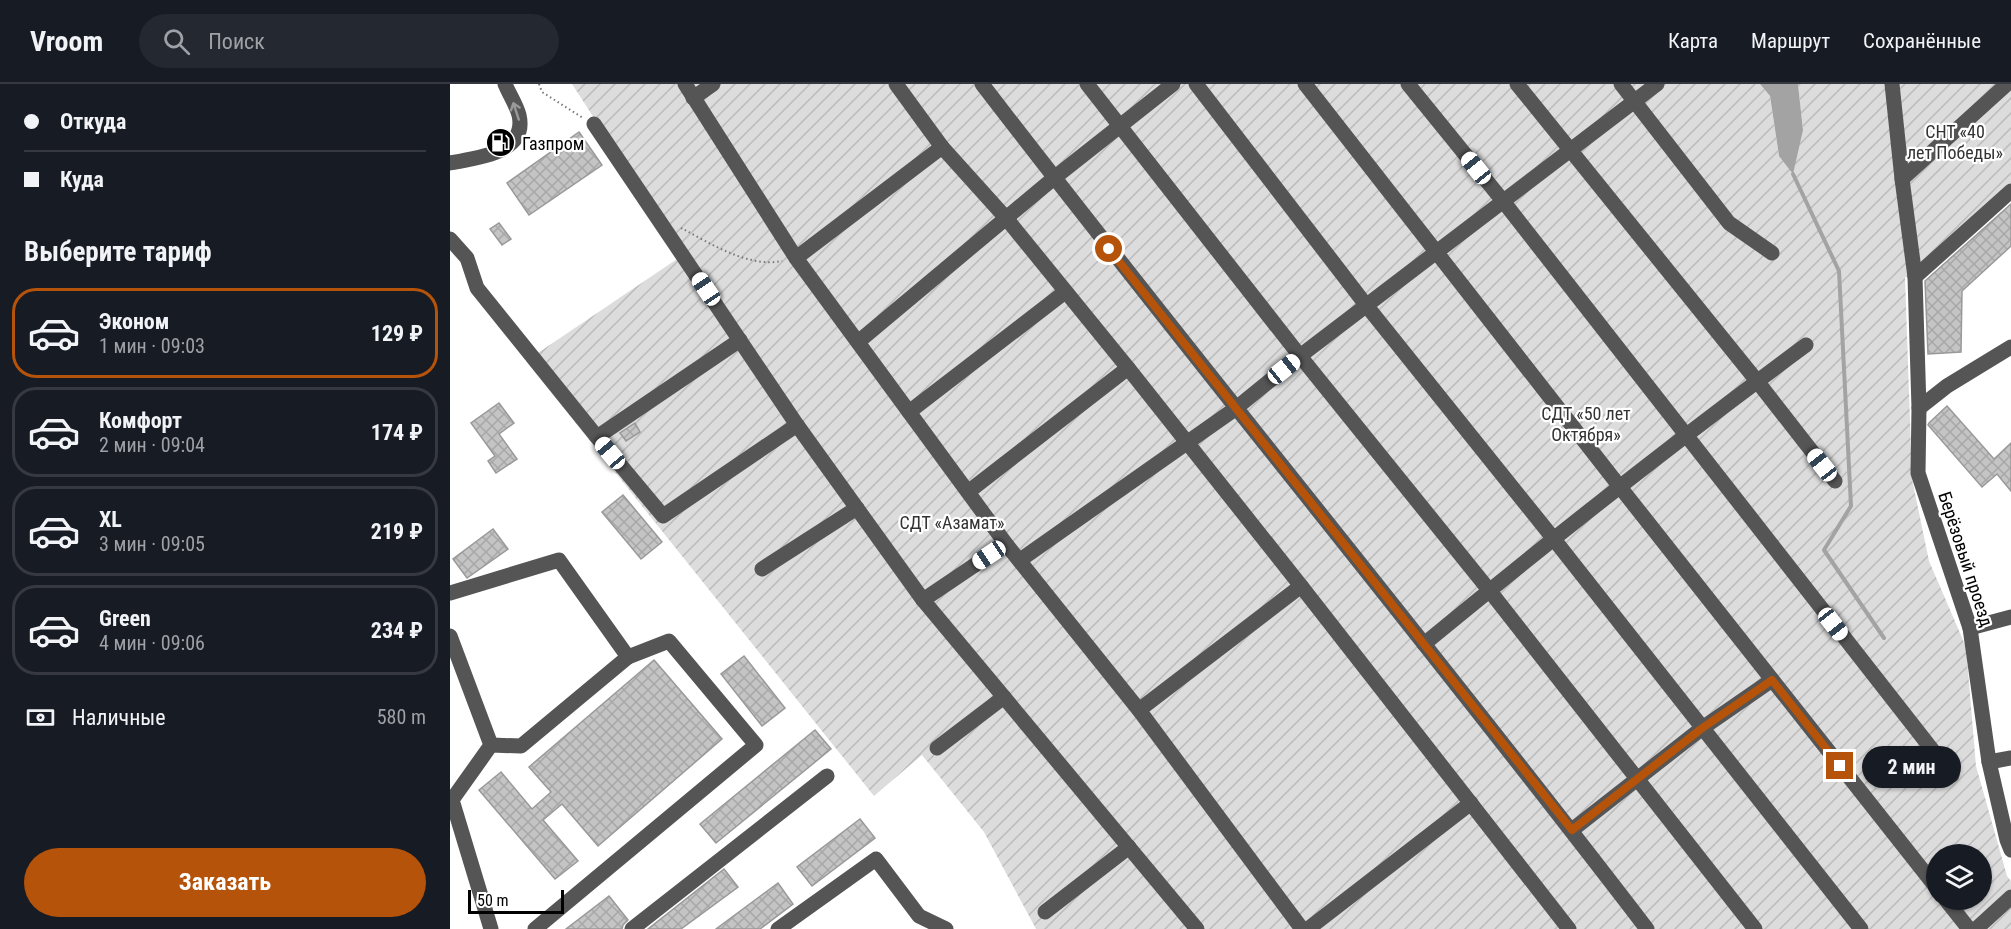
<!DOCTYPE html>
<html lang="ru">
<meta charset="utf-8">
<style>
body{margin:0;font-family:"Roboto Condensed",sans-serif;background:#242831;color:#f1f3f6;height:100vh;display:flex;flex-direction:column;font-size:22px;white-space:nowrap}
*{box-sizing:border-box;margin:0}
p{font-size:20px;color:#9ea1a6}
.icon{flex:none;width:33px;height:33px;fill:none;stroke:currentColor;stroke-width:2;stroke-linecap:round;stroke-linejoin:round}
.map{position:relative;flex:1;overflow:hidden}
.side{display:flex;flex-direction:column;background:#171b24;width:450px}
.side>*{flex:none}
.hud{display:grid;align-content:center;height:132px;padding:0 24px;background:#171b24}
.tools{position:absolute;left:1476px;top:760px;display:grid;gap:12px}
.tools a{display:grid;place-items:center;width:66px;height:66px;border-radius:50%;background:#171b24;box-shadow:0 2px 4px #0004;font-size:30px}
.scale{position:absolute;left:18px;bottom:15px;width:96px;box-sizing:border-box;padding-left:6px;border:3px solid #000;border-top:0;font-size:16px;line-height:21px;white-space:nowrap;color:#000;-webkit-text-stroke:4px #fff;paint-order:stroke}
.end{position:absolute;width:27px;height:27px;margin:-14px;border:8px solid #b45309;background:#fff;box-shadow:0 0 0 3px #fff}
.from{border-radius:50%}
.bubble{position:absolute;height:42px;border-radius:21px;background:#171b24;box-shadow:0 2px 4px #0004;font-size:20px;font-weight:700;line-height:42px;text-align:center}
.car{position:absolute;width:18px;height:36px;margin:-18px -9px;border-radius:8px;box-shadow:0 0 4px 2px #0007;background:linear-gradient(#fff 24%,#345 0 40%,#fff 0 76%,#345 0 86%,#fff 0)}
.hud b{display:flex;align-items:center;gap:21px;height:57px;font-size:22px}
.hud b+b{border-top:2px solid #363941}
.hud i{width:15px;height:15px;background:#f1f3f6}
ul{padding:0;list-style:none}
li{display:flex;align-items:center;gap:18px;height:90px;margin:0 12px 9px;padding:0 12px;border:3px solid #363941;border-radius:24px}
li div{flex:1}
li b{display:block;font-size:22px}
li em{font-style:normal;font-weight:700}
li.active{border-color:#b45309}
li>.icon{width:54px;height:54px;stroke-width:1.5}
h2{padding:0 24px;font-size:27px;line-height:72px}
.pay{display:flex;align-items:center;gap:15px;height:66px;padding:0 24px;font-size:22px}
.pay p{margin-inline-start:auto}
.button{display:flex;gap:12px;margin-top:auto;padding:12px 24px}
.button a{flex:1;height:69px;border-radius:36px;background:#b45309;color:#fff;font-size:24px;font-weight:700;line-height:69px;text-align:center}
header{display:flex;align-items:center;gap:36px;box-sizing:border-box;height:84px;padding:0 30px;background:#171b24;border-bottom:2px solid #363941}
header strong{font-size:28px}
nav{display:flex;gap:33px;margin-inline-start:auto;font-size:21px}
.search{width:420px;height:54px;background:#242831;display:flex;align-items:center;gap:15px;box-sizing:border-box;padding:0 21px;border-radius:33px;color:#9ea1a6;font-size:22px}
main{display:flex;flex:1;min-height:0}
.map>svg:first-child{display:block}
.garden{fill:url(#garden-furrows);fill-rule:evenodd}
.water{fill:#a3a3a3}
.lines{fill:none;stroke-linecap:round;stroke-linejoin:round}
.stream{stroke:#a3a3a3;stroke-width:4}
.building{fill:url(#building-cross-hatch);stroke:#999;stroke-width:1.5}
.path{stroke:#777;stroke-width:2;stroke-dasharray:1.5 3;stroke-linecap:butt}
.minor{stroke:#555;stroke-width:15}
.oneway{stroke:#999}
.route{stroke:#b45309;stroke-width:8}
.labels{text-anchor:middle;dominant-baseline:central;stroke-width:4.5;stroke-linejoin:round;paint-order:stroke}
.park-label{font-size:18px;fill:#333;stroke:#fff}
.poi-label{font-size:18px;fill:#000;stroke:#fff;text-anchor:start}
.street-label{font-size:18px;fill:#000;stroke:#fff}
</style>
<header>
<strong>Vroom</strong>
<div class="search"><svg class="icon" aria-label="search" viewBox="0 0 24 24"><circle cx="10" cy="10" r="6"/><path d="M15 15l6 6"/></svg>Поиск</div>
<nav><a>Карта</a><a>Маршрут</a><a>Сохранённые</a></nav>
</header>
<main>
<section class="side">
<div class="hud">
<b><i class="from"></i>Откуда</b>
<b><i></i>Куда</b>
</div>
<h2>Выберите тариф</h2>
<ul>
<li class="active"><svg class="icon" aria-label="car" viewBox="0 0 24 24"><path d="M5 17H2v-5l4-1 3-4h7l3 4 3 1v5h-3M9 17h6M6 11h13"/><circle cx="7" cy="17" r="2"/><circle cx="17" cy="17" r="2"/></svg><div><b>Эконом</b><p>1 мин · 09:03</p></div><em>129 ₽</em></li>
<li><svg class="icon" aria-label="car" viewBox="0 0 24 24"><path d="M5 17H2v-5l4-1 3-4h7l3 4 3 1v5h-3M9 17h6M6 11h13"/><circle cx="7" cy="17" r="2"/><circle cx="17" cy="17" r="2"/></svg><div><b>Комфорт</b><p>2 мин · 09:04</p></div><em>174 ₽</em></li>
<li><svg class="icon" aria-label="car" viewBox="0 0 24 24"><path d="M5 17H2v-5l4-1 3-4h7l3 4 3 1v5h-3M9 17h6M6 11h13"/><circle cx="7" cy="17" r="2"/><circle cx="17" cy="17" r="2"/></svg><div><b>XL</b><p>3 мин · 09:05</p></div><em>219 ₽</em></li>
<li><svg class="icon" aria-label="car" viewBox="0 0 24 24"><path d="M5 17H2v-5l4-1 3-4h7l3 4 3 1v5h-3M9 17h6M6 11h13"/><circle cx="7" cy="17" r="2"/><circle cx="17" cy="17" r="2"/></svg><div><b>Green</b><p>4 мин · 09:06</p></div><em>234 ₽</em></li>
</ul>
<div class="pay"><svg class="icon" aria-label="cash" viewBox="0 0 24 24"><path d="M3 7h18v10H3z"/><circle cx="12" cy="12" r="2"/></svg>Наличные<p>580 m</p></div>
<div class="button"><a>Заказать</a></div>
</section>
<div class="map">
<svg width="1561" height="845" viewBox="0 0 1561 845">
<defs>
<pattern id="garden-furrows" width="10" height="10" patternUnits="userSpaceOnUse" patternTransform="scale(1.5)"><rect width="10" height="10" fill="#dcdcdc"/><path d="M-1 1l2-2M0 10L10 0M9 11l2-2" fill="none" stroke="#bbb"/></pattern>
<pattern id="building-cross-hatch" width="8" height="8" patternUnits="userSpaceOnUse" patternTransform="scale(1.5)"><rect width="8" height="8" fill="#c4c4c4"/><path d="M0 0l8 8M0 8l8-8" fill="none" stroke="#a7a7a7"/></pattern>
</defs>
<rect width="100%" height="100%" fill="#fff"/>
<!-- garden -->
<path class="garden" d="M 122,0 L 1310,0 L 1320,12 L 1329,72 L 1353,46 L 1348,0 L 1561,0 L 1561,114 L 1473,192 L 1455,193 L 1462,395 L 1479,477 L 1516,563 L 1526,682 L 1557,792 L 1561,797 L 1561,845 L 586,845 L 534,748 L 472,671 L 424,712 L 76,277 L 233,171 ZM 1486,771 L 1532,771 L 1532,816 L 1486,816 Z"/>
<!-- water -->
<path class="water" d="M 1310,0 L 1348,0 L 1353,46 L 1343,90 L 1329,72 L 1320,12 Z"/>
<g class="lines">
<!-- stream -->
<path class="stream" d="M 1343,90 L 1389,187 L 1401,422 L 1374,466 L 1434,554"/>
</g>
<!-- building -->
<g class="building">
<path d="M 129,48 L 152,81 L 79,131 L 57,99 Z"/>
<path d="M 1561,120 L 1561,162 L 1512,207 L 1511,268 L 1478,270 L 1475,197 Z"/>
<path d="M 49,139 L 61,155 L 52,161 L 40,145 Z"/>
<path d="M 49,319 L 64,339 L 49,350 L 67,375 L 46,389 L 38,377 L 45,372 L 21,339 Z"/>
<path d="M 1497,322 L 1544,375 L 1561,359 L 1561,407 L 1547,390 L 1532,403 L 1478,341 L 1479,339 Z"/>
<path d="M 185,339 L 190,348 L 176,357 L 170,349 Z"/>
<path d="M 173,411 L 212,458 L 191,475 L 152,428 Z"/>
<path d="M 43,445 L 58,465 L 17,494 L 3,475 Z"/>
<path d="M 294,572 L 335,624 L 312,642 L 271,590 Z"/>
<path d="M 204,576 L 272,655 L 148,762 L 112,720 L 93,736 L 128,777 L 105,795 L 29,706 L 51,688 L 82,725 L 101,708 L 79,683 Z"/>
<path d="M 365,646 L 381,665 L 266,759 L 250,740 Z"/>
<path d="M 410,735 L 425,754 L 362,802 L 347,783 Z"/>
<path d="M 274,785 L 288,803 L 231,845 L 198,845 Z"/>
<path d="M 328,799 L 343,820 L 310,845 L 266,845 Z"/>
<path d="M 159,812 L 178,836 L 173,841 L 172,845 L 116,845 Z"/>
</g>
<g class="lines">
<!-- path -->
<g class="path">
<path d="M 89,0 L 92,8 L 133,34"/>
<path d="M 231,144 C 260,159 298,184 332,177"/>
</g>
<!-- minor -->
<g class="minor">
<path d="M 235,0 L 346,174 L 556,460 L 689,626 L 852,845"/>
<path d="M 446,0 L 492,63 L 556,134 L 678,284 L 851,502 L 1119,845"/>
<path d="M 532,0 C 750,284 979,560 1197,845"/>
<path d="M 637,0 L 850,272 L 1039,506 L 1305,845"/>
<path d="M 746,0 L 916,221 L 1103,454 L 1411,845"/>
<path d="M 855,0 L 1170,403 L 1486,803"/>
<path d="M 958,0 L 1053,117 L 1502,691"/>
<path d="M 1067,0 L 1307,297 L 1385,397"/>
<path d="M 1171,0 L 1279,139 L 1322,169"/>
<path d="M 1442,0 L 1452,95 L 1465,193 L 1469,324 L 1468,389 L 1520,544 L 1539,678 L 1557,756 L 1561,766"/>
<path d="M 243,14 L 263,0"/>
<path d="M 144,40 L 347,341 L 473,516 L 747,845"/>
<path d="M 0,79 C 25,74 78,70 69,31 C 66,20 59,10 55,0"/>
<path d="M 1452,95 L 1557,0"/>
<path d="M 0,155 L 17,174 L 27,204 L 147,353"/>
<path d="M 346,174 L 492,63"/>
<path d="M 1465,193 L 1561,107"/>
<path d="M 290,256 L 147,353 L 213,432 L 347,341"/>
<path d="M 408,258 L 604,94 L 723,0"/>
<path d="M 1469,324 L 1497,302 L 1561,263"/>
<path d="M 459,328 L 615,208"/>
<path d="M 518,408 L 678,284"/>
<path d="M 570,476 L 785,325 L 850,272 L 1207,0"/>
<path d="M 312,485 L 407,424"/>
<path d="M 0,509 L 109,476 L 178,573 L 71,662 L 41,661"/>
<path d="M 473,516 L 556,460"/>
<path d="M 1520,544 L 1561,533"/>
<path d="M 0,552 L 41,661 L 2,716 L 41,845"/>
<path d="M 974,560 C 1099,457 1226,357 1356,261"/>
<path d="M 689,626 L 851,502"/>
<path d="M 487,664 L 554,613"/>
<path d="M 1539,678 L 1561,674"/>
<path d="M 1122,746 L 1251,645 L 1322,596"/>
<path d="M 1496,816 L 1519,845"/>
<path d="M 595,828 L 679,763"/>
<path d="M 85,845 L 306,661 L 219,557 L 178,573"/>
<path d="M 182,845 L 377,692"/>
<path d="M 328,845 L 426,775 L 469,832 L 496,845"/>
<path d="M 858,845 L 1021,719"/>
<path d="M 1526,845 L 1561,813"/>
</g>
</g>
<!-- one-way arrows -->
<defs><path id="oneway-shaft" d="M-6 0H5M1.5-3L5.5 0L1.5 3" fill="none" stroke-width="1.6" stroke-linecap="round" stroke-linejoin="round" transform="scale(1.5)"/></defs>
<use class="oneway" href="#oneway-shaft" transform="translate(66 27) rotate(-108)"/>
<g class="lines">
<!-- route -->
<path class="route" d="M 659,165 L 1122,746 L 1251,645 L 1322,596 L 1390,682"/>
</g>
<!-- icons -->
<defs>
<symbol id="fuel-disc" viewBox="-11 -11 22 22"><circle r="9.5" fill="#000" stroke="#fff"/><path d="M-5.5-6h7V0h2V4h1.3V-2.5L3-4.5l.8-.8L6-3V5H2.5V1h-1V6h-7ZM-4.2-4.7v3.2H.2V-4.7Z" fill="#fff"/></symbol>
</defs>
<g fill-rule="evenodd">
<use href="#fuel-disc" x="34" y="42" width="33" height="33"/>
</g>
<g class="labels">
<!-- park labels -->
<g class="park-label">
<text x="1505" y="47">СНТ «40<tspan x="1505" dy="21">лет Победы»</tspan></text>
<text x="1136" y="329">СДТ «50 лет<tspan x="1136" dy="21">Октября»</tspan></text>
<text x="502" y="438">СДТ «Азамат»</text>
</g>
<!-- poi labels -->
<g class="poi-label">
<text x="72" y="59">Газпром</text>
</g>
<!-- street labels -->
<g class="street-label">
<text transform="translate(1516 475) rotate(72)">Берёзовый проезд</text>
</g>
</g>
</svg>
<div class="tools">
<a><svg class="icon" aria-label="layers" viewBox="0 0 24 24"><path d="M12 4l9 5-9 5-9-5zM3 14l9 5 9-5"/></svg></a>
</div>
<div class="scale">50 m</div>
<i class="end from" style="left:659px;top:165px"></i>
<i class="end" style="left:1390px;top:682px"></i>
<div class="bubble" style="left:1412px;top:662px;width:99px">2 мин</div>
<i class="car" style="left:1026px;top:84px;rotate:321deg"></i>
<i class="car" style="left:256px;top:205px;rotate:326deg"></i>
<i class="car" style="left:834px;top:285px;rotate:51deg"></i>
<i class="car" style="left:160px;top:369px;rotate:320deg"></i>
<i class="car" style="left:1372px;top:381px;rotate:322deg"></i>
<i class="car" style="left:539px;top:471px;rotate:236deg"></i>
<i class="car" style="left:1383px;top:540px;rotate:142deg"></i>
</div>
</main>
